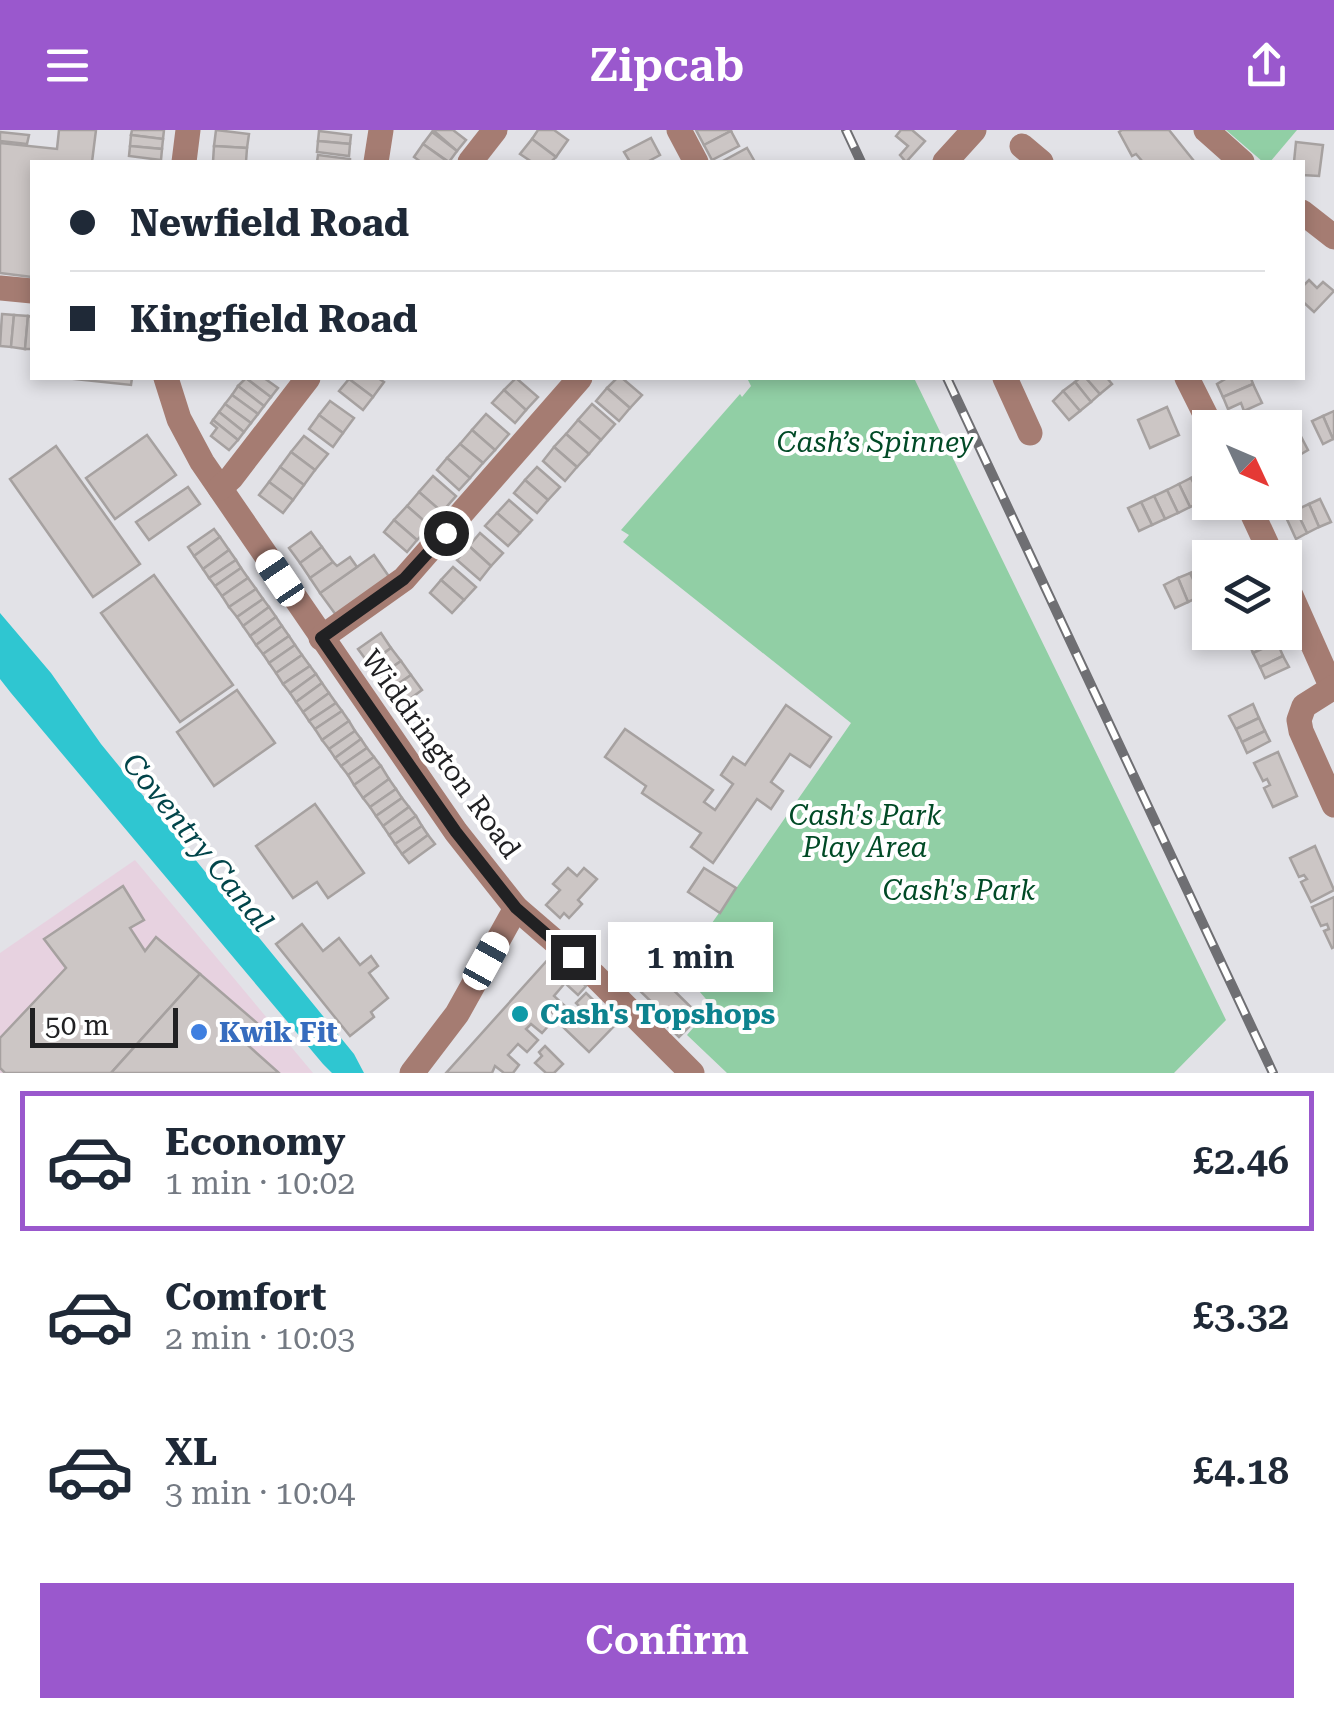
<!DOCTYPE html>
<meta charset="utf-8">
<style>
body{margin:0;font-family:"Roboto Serif",serif;background:#f6f6f7;color:#1f2937;height:100vh;display:flex;flex-direction:column;font-size:38px;white-space:nowrap}
*{box-sizing:border-box;margin:0}
p{font-size:32px;color:#747a83}
.icon{flex:none;width:55px;height:55px;fill:none;stroke:currentColor;stroke-width:2;stroke-linecap:round;stroke-linejoin:round}
.map{position:relative;height:943px;overflow:hidden}
.details{display:flex;flex-direction:column;background:#fff;flex:1}
.details>*{flex:none}
.guide{position:absolute;left:30px;top:30px;width:1275px;height:220px;border-radius:0px;box-shadow:0 5px 15px #0003;display:grid;align-content:center;height:220px;padding:0 40px;background:#fff}
.needle{width:65px;rotate:134deg}
.tools{position:absolute;left:1192px;top:280px;display:grid;gap:20px}
.tools a{display:grid;place-items:center;width:110px;height:110px;border-radius:0px;background:#fff;box-shadow:0 5px 15px #0003;font-size:50px}
.scale{position:absolute;left:30px;bottom:25px;width:148px;box-sizing:border-box;padding-left:10px;border:5px solid #212123;border-top:0;font-size:28px;line-height:35px;white-space:nowrap;color:#212123;-webkit-text-stroke:8px #fff;paint-order:stroke}
.end{position:absolute;width:45px;height:45px;margin:-22px;border:12px solid #212123;background:#fff;box-shadow:0 0 0 5px #fff}
.from{border-radius:50%}
.bubble{position:absolute;height:70px;border-radius:0px;background:#fff;box-shadow:0 5px 15px #0003;font-size:32px;font-weight:600;line-height:70px;text-align:center}
.car{position:absolute;width:30px;height:60px;margin:-30px -15px;border-radius:12px;box-shadow:0 0 8px 2px #0007;background:linear-gradient(#fff 24%,#345 0 40%,#fff 0 76%,#345 0 86%,#fff 0)}
.guide b{display:flex;align-items:center;gap:35px;height:95px;font-size:38px}
.guide b+b{border-top:2px solid #e0e1e3}
.guide i{width:25px;height:25px;background:#1f2937}
ul{padding:18px 0 0;list-style:none}
li{display:flex;align-items:center;gap:30px;height:140px;margin:0 20px 15px;padding:0 20px;border:5px solid transparent;border-radius:0px}
li div{flex:1}
li b{display:block;font-size:38px}
li em{font-style:normal;font-weight:600}
li.current{border-color:#9a58cd}
li>.icon{width:90px;height:90px;stroke-width:1.5}
.action{display:flex;gap:20px;margin-top:auto;padding:20px 40px}
.action a{flex:1;height:115px;border-radius:0px;background:#9a58cd;color:#fff;font-size:40px;font-weight:600;line-height:115px;text-align:center}
header{display:flex;justify-content:space-between;align-items:center;height:130px;padding:0 40px;background:#9a58cd;color:#fff;font-size:45px;font-weight:600}
.map>svg:first-child{display:block}
.commercial{fill:#e7d2e0}
.green{fill:#91cfa5}
.water{fill:#2fc6d1}
.building{fill:#ccc6c5;stroke:#a6a1a0;stroke-width:2.5}
.lines{fill:none;stroke-linecap:round;stroke-linejoin:round}
.minor{stroke:#a57c72;stroke-width:25}
.rail-casing{stroke:#6f6f73;stroke-width:10}
.rail{stroke:#fff;stroke-width:6;stroke-dasharray:19;stroke-linecap:butt}
.route{stroke:#212123;stroke-width:12}
.culture-dot{fill:#0f9aa8;stroke:#fff;stroke-width:4}
.shop-dot{fill:#3f7fe0;stroke:#fff;stroke-width:4}
.labels{text-anchor:middle;dominant-baseline:central;stroke-width:8;stroke-linejoin:round;paint-order:stroke}
.park-label{font-size:28px;font-style:italic;fill:#014a26;stroke:#fff}
.street-label{font-size:28px;fill:#212123;stroke:#fff}
.culture-label{font-size:28px;font-weight:bold;fill:#0d838f;stroke:#fff;text-anchor:start}
.shop-label{font-size:28px;font-weight:bold;fill:#366cbe;stroke:#fff;text-anchor:start}
.water-label{font-size:30px;font-style:italic;fill:#02454a;stroke:#fff}
</style>
<header><svg class="icon" aria-label="menu" viewBox="0 0 24 24"><path d="M4 6h16M4 12h16M4 18h16"/></svg>Zipcab<svg class="icon" aria-label="share" viewBox="0 0 24 24"><path d="M12 15V3M7 8l5-5 5 5M5 13v7h14v-7"/></svg></header>
<div class="map">
<svg width="1334" height="943" viewBox="0 0 1334 943">
<rect width="100%" height="100%" fill="#e2e2e7"/>
<!-- commercial -->
<path class="commercial" d="M 135,730 L 313,943 L 0,943 L 0,823 Z"/>
<!-- green -->
<g class="green">
<path d="M 1226,0 L 1297,0 L 1270,32 L 1263,32 Z"/>
<path d="M 747,248 L 914,248 L 1226,890 L 1174,943 L 727,943 L 687,905 L 712,876 L 680,839 L 851,593 L 623,412 L 629,405 L 621,400 L 740,264 L 742,267 L 751,256 Z"/>
</g>
<!-- water -->
<path class="water" d="M 0,483 L 51,543 L 101,614 L 354,924 L 364,943 L 332,943 L 323,934 L 11,563 L 0,549 Z"/>
<!-- building -->
<g class="building">
<path d="M 59,0 L 96,0 L 92,32 L 32,32 L 32,147 L 0,143 L 0,13 L 57,19 Z"/>
<path d="M 132,0 L 164,0 L 163,9 L 131,5 Z"/>
<path d="M 216,0 L 249,4 L 247,18 L 214,16 Z"/>
<path d="M 433,0 L 453,0 L 466,10 L 457,21 Z"/>
<path d="M 538,0 L 554,0 L 568,10 L 556,27 L 532,9 Z"/>
<path d="M 696,0 L 730,0 L 731,1 L 704,15 Z"/>
<path d="M 901,0 L 912,0 L 925,11 L 906,32 L 900,25 L 908,16 L 896,6 Z"/>
<path d="M 1122,0 L 1169,0 L 1194,31 L 1143,32 L 1136,24 L 1132,26 L 1119,2 Z"/>
<path d="M 319,1 L 351,5 L 350,14 L 318,11 Z"/>
<path d="M 731,1 L 739,16 L 712,30 L 704,15 Z"/>
<path d="M 0,2 L 29,5 L 27,14 L 0,11 Z"/>
<path d="M 432,2 L 457,21 L 449,32 L 423,14 Z"/>
<path d="M 131,5 L 163,9 L 162,19 L 130,16 Z"/>
<path d="M 651,8 L 660,25 L 647,32 L 630,32 L 624,22 Z"/>
<path d="M 532,9 L 556,27 L 551,32 L 532,32 L 520,24 Z"/>
<path d="M 318,11 L 350,14 L 349,26 L 317,22 Z"/>
<path d="M 1296,12 L 1323,15 L 1319,46 L 1302,45 L 1302,32 L 1294,32 Z"/>
<path d="M 423,14 L 448,32 L 421,32 L 414,27 Z"/>
<path d="M 130,16 L 162,19 L 161,30 L 129,26 Z"/>
<path d="M 214,16 L 247,18 L 246,32 L 213,32 Z"/>
<path d="M 747,18 L 755,32 L 721,32 Z"/>
<path d="M 318,25 L 350,29 L 350,32 L 317,32 Z"/>
<path d="M 1309,150 L 1317,158 L 1323,152 L 1334,161 L 1314,182 L 1302,171 L 1302,157 Z"/>
<path d="M 2,184 L 14,185 L 11,217 L 0,216 Z"/>
<path d="M 14,185 L 28,186 L 25,219 L 11,217 Z"/>
<path d="M 28,186 L 32,187 L 32,219 L 25,219 Z"/>
<path d="M 65,248 L 132,248 L 131,255 Z"/>
<path d="M 246,248 L 271,267 L 264,276 L 238,256 Z"/>
<path d="M 246,248 L 264,248 L 278,258 L 271,267 Z"/>
<path d="M 378,248 L 384,252 L 373,267 L 349,249 Z"/>
<path d="M 516,248 L 538,267 L 526,280 L 504,260 Z"/>
<path d="M 617,248 L 622,248 L 642,265 L 630,278 L 607,258 Z"/>
<path d="M 1080,248 L 1086,248 L 1100,264 L 1091,272 L 1075,252 Z"/>
<path d="M 1086,248 L 1107,248 L 1112,254 L 1100,264 Z"/>
<path d="M 1227,248 L 1251,248 L 1253,254 L 1223,267 L 1217,254 Z"/>
<path d="M 349,249 L 373,267 L 363,280 L 339,261 Z"/>
<path d="M 1075,252 L 1091,272 L 1080,281 L 1063,261 Z"/>
<path d="M 1253,254 L 1262,273 L 1244,281 L 1241,273 L 1228,279 L 1223,267 Z"/>
<path d="M 238,256 L 264,276 L 258,284 L 232,265 Z"/>
<path d="M 607,258 L 630,278 L 619,291 L 596,271 Z"/>
<path d="M 504,260 L 526,280 L 515,293 L 492,273 Z"/>
<path d="M 1063,261 L 1080,281 L 1069,290 L 1053,271 Z"/>
<path d="M 232,265 L 258,284 L 251,293 L 225,274 Z"/>
<path d="M 330,271 L 354,288 L 343,303 L 319,285 Z"/>
<path d="M 225,274 L 251,293 L 244,302 L 219,282 Z"/>
<path d="M 592,274 L 615,294 L 601,310 L 578,290 Z"/>
<path d="M 1167,277 L 1179,305 L 1150,318 L 1138,290 Z"/>
<path d="M 1334,281 L 1334,309 L 1333,309 L 1323,286 Z"/>
<path d="M 219,282 L 244,302 L 238,310 L 213,290 Z"/>
<path d="M 486,284 L 509,304 L 495,320 L 472,300 Z"/>
<path d="M 319,285 L 343,303 L 333,317 L 309,299 Z"/>
<path d="M 1323,286 L 1333,309 L 1323,314 L 1312,291 Z"/>
<path d="M 213,290 L 238,310 L 229,320 L 211,306 L 217,298 L 211,293 Z"/>
<path d="M 578,290 L 601,310 L 589,324 L 566,304 Z"/>
<path d="M 1295,295 L 1308,320 L 1296,327 L 1285,305 L 1285,300 Z"/>
<path d="M 472,300 L 495,320 L 483,333 L 460,314 Z"/>
<path d="M 566,304 L 589,324 L 577,337 L 554,317 Z"/>
<path d="M 147,305 L 176,345 L 115,389 L 86,348 Z"/>
<path d="M 304,306 L 328,324 L 315,340 L 291,322 Z"/>
<path d="M 460,314 L 483,333 L 470,348 L 447,328 Z"/>
<path d="M 56,316 L 140,434 L 93,467 L 10,349 Z"/>
<path d="M 554,317 L 577,337 L 565,351 L 543,331 Z"/>
<path d="M 291,322 L 315,340 L 304,355 L 280,337 Z"/>
<path d="M 447,328 L 470,348 L 459,360 L 437,340 Z"/>
<path d="M 280,337 L 304,355 L 293,370 L 269,352 Z"/>
<path d="M 537,337 L 560,357 L 548,370 L 525,350 Z"/>
<path d="M 1205,342 L 1210,352 L 1210,368 L 1202,371 L 1191,348 Z"/>
<path d="M 433,346 L 456,366 L 442,382 L 419,362 Z"/>
<path d="M 1191,348 L 1202,371 L 1190,377 L 1179,354 Z"/>
<path d="M 525,350 L 548,370 L 537,383 L 514,363 Z"/>
<path d="M 269,352 L 293,370 L 283,383 L 259,365 Z"/>
<path d="M 1179,354 L 1190,377 L 1178,383 L 1167,360 Z"/>
<path d="M 188,357 L 200,374 L 149,410 L 136,392 Z"/>
<path d="M 1167,360 L 1178,383 L 1165,389 L 1154,366 Z"/>
<path d="M 419,362 L 442,382 L 430,396 L 407,376 Z"/>
<path d="M 1154,366 L 1165,389 L 1152,395 L 1141,372 Z"/>
<path d="M 1320,369 L 1331,392 L 1319,397 L 1309,374 Z"/>
<path d="M 509,370 L 532,390 L 520,403 L 497,383 Z"/>
<path d="M 1141,372 L 1152,395 L 1139,401 L 1128,378 Z"/>
<path d="M 1309,374 L 1319,397 L 1307,403 L 1296,380 Z"/>
<path d="M 407,376 L 430,396 L 417,410 L 394,390 Z"/>
<path d="M 1296,380 L 1307,403 L 1296,409 L 1285,385 Z"/>
<path d="M 497,383 L 520,403 L 508,416 L 485,396 Z"/>
<path d="M 394,390 L 417,410 L 407,422 L 384,402 Z"/>
<path d="M 214,399 L 220,407 L 194,426 L 188,417 Z"/>
<path d="M 311,402 L 322,417 L 300,433 L 289,418 Z"/>
<path d="M 480,403 L 503,423 L 491,436 L 469,416 Z"/>
<path d="M 220,407 L 229,420 L 203,439 L 194,426 Z"/>
<path d="M 469,416 L 491,436 L 480,450 L 457,430 Z"/>
<path d="M 322,417 L 333,432 L 310,448 L 300,433 Z"/>
<path d="M 229,420 L 236,430 L 209,448 L 203,439 Z"/>
<path d="M 374,425 L 390,448 L 336,485 L 320,463 Z"/>
<path d="M 350,427 L 357,437 L 320,463 L 310,448 L 333,432 L 337,436 Z"/>
<path d="M 236,430 L 241,438 L 215,456 L 209,448 Z"/>
<path d="M 453,437 L 476,457 L 464,470 L 441,450 Z"/>
<path d="M 241,438 L 248,448 L 222,466 L 215,456 Z"/>
<path d="M 1201,438 L 1210,462 L 1201,466 L 1190,443 Z"/>
<path d="M 1190,443 L 1201,466 L 1188,472 L 1178,448 Z"/>
<path d="M 154,445 L 233,555 L 180,592 L 101,483 Z"/>
<path d="M 248,448 L 256,459 L 229,477 L 222,466 Z"/>
<path d="M 1178,448 L 1188,472 L 1175,478 L 1164,455 Z"/>
<path d="M 441,450 L 464,470 L 452,483 L 430,463 Z"/>
<path d="M 256,459 L 263,469 L 237,487 L 229,477 Z"/>
<path d="M 263,469 L 269,477 L 243,496 L 237,487 Z"/>
<path d="M 269,477 L 276,487 L 250,506 L 243,496 Z"/>
<path d="M 276,487 L 282,496 L 256,515 L 250,506 Z"/>
<path d="M 282,496 L 289,506 L 263,524 L 256,515 Z"/>
<path d="M 1266,502 L 1272,502 L 1277,512 L 1253,523 L 1248,511 Z"/>
<path d="M 381,503 L 391,518 L 369,534 L 358,519 Z"/>
<path d="M 289,506 L 295,515 L 269,533 L 263,524 Z"/>
<path d="M 1277,512 L 1283,526 L 1260,537 L 1253,523 Z"/>
<path d="M 295,515 L 302,525 L 276,543 L 269,533 Z"/>
<path d="M 391,518 L 401,531 L 378,547 L 369,534 Z"/>
<path d="M 302,525 L 310,536 L 283,554 L 276,543 Z"/>
<path d="M 1283,526 L 1289,537 L 1265,548 L 1260,537 Z"/>
<path d="M 401,531 L 411,545 L 388,561 L 378,547 Z"/>
<path d="M 310,536 L 316,544 L 290,563 L 283,554 Z"/>
<path d="M 316,544 L 322,553 L 296,572 L 290,563 Z"/>
<path d="M 411,545 L 422,560 L 399,577 L 388,561 Z"/>
<path d="M 322,553 L 329,563 L 303,582 L 296,572 Z"/>
<path d="M 237,560 L 275,613 L 214,656 L 177,602 Z"/>
<path d="M 329,563 L 336,573 L 309,591 L 303,582 Z"/>
<path d="M 336,573 L 342,581 L 315,599 L 309,591 Z"/>
<path d="M 1253,574 L 1259,588 L 1236,599 L 1229,586 Z"/>
<path d="M 786,575 L 831,607 L 810,637 L 790,624 L 771,652 L 783,661 L 771,679 L 757,669 L 713,733 L 691,717 L 701,703 L 642,663 L 646,656 L 605,627 L 625,599 L 713,660 L 704,672 L 715,680 L 733,654 L 721,645 L 733,627 L 745,635 Z"/>
<path d="M 342,581 L 349,591 L 322,610 L 315,599 Z"/>
<path d="M 1259,588 L 1265,601 L 1242,612 L 1236,599 Z"/>
<path d="M 349,591 L 355,601 L 329,619 L 322,610 Z"/>
<path d="M 355,601 L 361,609 L 335,628 L 329,619 Z"/>
<path d="M 1265,601 L 1270,611 L 1247,623 L 1242,612 Z"/>
<path d="M 361,609 L 367,618 L 341,636 L 335,628 Z"/>
<path d="M 367,618 L 374,627 L 348,645 L 341,636 Z"/>
<path d="M 1278,622 L 1297,666 L 1273,677 L 1264,658 L 1270,655 L 1267,649 L 1263,651 L 1254,633 Z"/>
<path d="M 374,627 L 381,636 L 354,655 L 348,645 Z"/>
<path d="M 381,636 L 389,649 L 363,668 L 354,655 Z"/>
<path d="M 389,649 L 396,659 L 370,677 L 363,668 Z"/>
<path d="M 396,659 L 402,668 L 376,686 L 370,677 Z"/>
<path d="M 402,668 L 409,677 L 383,696 L 376,686 Z"/>
<path d="M 315,674 L 364,743 L 328,768 L 317,752 L 293,768 L 256,716 Z"/>
<path d="M 409,677 L 416,686 L 389,705 L 383,696 Z"/>
<path d="M 416,686 L 422,696 L 395,714 L 389,705 Z"/>
<path d="M 422,696 L 428,705 L 402,724 L 395,714 Z"/>
<path d="M 428,705 L 435,714 L 409,733 L 402,724 Z"/>
<path d="M 1315,716 L 1334,760 L 1311,772 L 1301,752 L 1307,749 L 1304,745 L 1299,747 L 1290,728 Z"/>
<path d="M 568,738 L 577,746 L 584,738 L 597,749 L 578,770 L 582,774 L 569,788 L 564,783 L 560,788 L 546,775 L 560,760 L 553,754 Z"/>
<path d="M 704,738 L 736,758 L 720,783 L 688,762 Z"/>
<path d="M 123,756 L 144,790 L 130,798 L 145,821 L 156,807 L 200,844 L 111,943 L 5,943 L 0,938 L 0,908 L 66,838 L 44,809 Z"/>
<path d="M 1334,767 L 1334,817 L 1332,818 L 1324,801 L 1329,799 L 1327,794 L 1321,796 L 1312,777 Z"/>
<path d="M 302,794 L 323,821 L 339,808 L 360,835 L 371,826 L 378,836 L 369,843 L 388,868 L 371,882 L 374,887 L 350,906 L 276,814 Z"/>
<path d="M 552,825 L 586,856 L 578,865 L 565,853 L 554,866 L 565,876 L 556,886 L 545,876 L 539,883 L 551,893 L 542,903 L 531,894 L 526,899 L 538,910 L 527,922 L 518,914 L 508,925 L 519,935 L 513,943 L 504,943 L 495,936 L 492,943 L 446,943 Z"/>
<path d="M 655,842 L 700,886 L 679,907 L 659,888 L 663,883 L 638,859 Z"/>
<path d="M 200,844 L 257,893 L 242,910 L 279,943 L 111,943 Z"/>
<path d="M 586,863 L 617,893 L 589,922 L 563,897 L 582,879 L 576,873 Z"/>
<path d="M 545,916 L 563,934 L 554,943 L 546,943 L 535,933 L 542,926 L 539,922 Z"/>
</g>
<g class="lines">
<!-- minor -->
<g class="minor">
<path d="M 679,0 L 696,32"/>
<path d="M 1206,0 L 1242,32"/>
<path d="M 1022,16 L 1041,32"/>
<path d="M 184,32 L 188,0"/>
<path d="M 376,32 L 381,0"/>
<path d="M 470,32 L 495,0"/>
<path d="M 945,32 L 974,0"/>
<path d="M 1302,82 L 1334,107"/>
<path d="M 0,158 L 32,161"/>
<path d="M 166,248 L 179,289 L 202,332 L 456,702 L 516,778 L 595,846 L 692,943"/>
<path d="M 1005,248 L 1030,303"/>
<path d="M 1187,248 L 1212,298"/>
<path d="M 220,358 L 231,348 L 308,248"/>
<path d="M 1247,372 L 1273,428"/>
<path d="M 1285,452 L 1332,558"/>
<path d="M 321,508 L 404,449 L 580,248"/>
<path d="M 1334,557 L 1304,576 L 1299,590 L 1301,601 L 1334,675"/>
<path d="M 412,943 L 457,884 L 516,778"/>
</g>
<defs>
<g id="rail">
<path d="M 846,0 L 861,32"/>
<path d="M 947,248 L 1273,943"/>
</g>
</defs>
<!-- rail casing -->
<use href="#rail" class="rail-casing"/>
<!-- rail -->
<use href="#rail" class="rail"/>
</g>
<g class="lines">
<!-- route -->
<path class="route" d="M 446,403 L 404,449 L 321,508 L 456,702 L 516,778 L 573,827"/>
</g>
<!-- markers -->
<circle class="culture-dot" cx="520" cy="884" r="10"/>
<circle class="shop-dot" cx="199" cy="902" r="10"/>
<g class="labels">
<!-- park labels -->
<g class="park-label">
<text x="875" y="312">Cash’s Spinney</text>
<text x="865" y="685">Cash's Park<tspan x="865" dy="32">Play Area</tspan></text>
<text x="959" y="760">Cash's Park</text>
</g>
<!-- street labels -->
<g class="street-label">
<text transform="translate(441 624) rotate(54)">Widdrington Road</text>
</g>
<!-- culture labels -->
<g class="culture-label">
<text x="540" y="884">Cash's Topshops</text>
</g>
<!-- shop labels -->
<g class="shop-label">
<text x="219" y="902">Kwik Fit</text>
</g>
<!-- water labels -->
<g class="water-label">
<text transform="translate(198 712) rotate(51)">Coventry Canal</text>
</g>
</g>
</svg>
<div class="tools">
<a><svg class="needle" viewBox="-14 -14 28 28"><path d="M0-13l5 13h-10z" fill="#e53935"/><path d="M0 13l5-13h-10z" fill="#747a83"/></svg></a>
<a><svg class="icon" aria-label="layers" viewBox="0 0 24 24"><path d="M12 4l9 5-9 5-9-5zM3 14l9 5 9-5"/></svg></a>
</div>
<div class="scale">50 m</div>
<i class="end from" style="left:446px;top:403px"></i>
<i class="end" style="left:573px;top:827px"></i>
<div class="bubble" style="left:608px;top:792px;width:165px">1 min</div>
<i class="car" style="left:280px;top:448px;rotate:326deg"></i>
<i class="car" style="left:486px;top:831px;rotate:29deg"></i>
<div class="guide">
<b><i class="from"></i>Newfield Road</b>
<b><i></i>Kingfield Road</b>
</div>
</div>
<section class="details">
<ul>
<li class="current"><svg class="icon" aria-label="car" viewBox="0 0 24 24"><path d="M5 17H2v-5l4-1 3-4h7l3 4 3 1v5h-3M9 17h6M6 11h13"/><circle cx="7" cy="17" r="2"/><circle cx="17" cy="17" r="2"/></svg><div><b>Economy</b><p>1 min · 10:02</p></div><em>£2.46</em></li>
<li><svg class="icon" aria-label="car" viewBox="0 0 24 24"><path d="M5 17H2v-5l4-1 3-4h7l3 4 3 1v5h-3M9 17h6M6 11h13"/><circle cx="7" cy="17" r="2"/><circle cx="17" cy="17" r="2"/></svg><div><b>Comfort</b><p>2 min · 10:03</p></div><em>£3.32</em></li>
<li><svg class="icon" aria-label="car" viewBox="0 0 24 24"><path d="M5 17H2v-5l4-1 3-4h7l3 4 3 1v5h-3M9 17h6M6 11h13"/><circle cx="7" cy="17" r="2"/><circle cx="17" cy="17" r="2"/></svg><div><b>XL</b><p>3 min · 10:04</p></div><em>£4.18</em></li>
</ul>
<div class="action"><a>Confirm</a></div>
</section>
